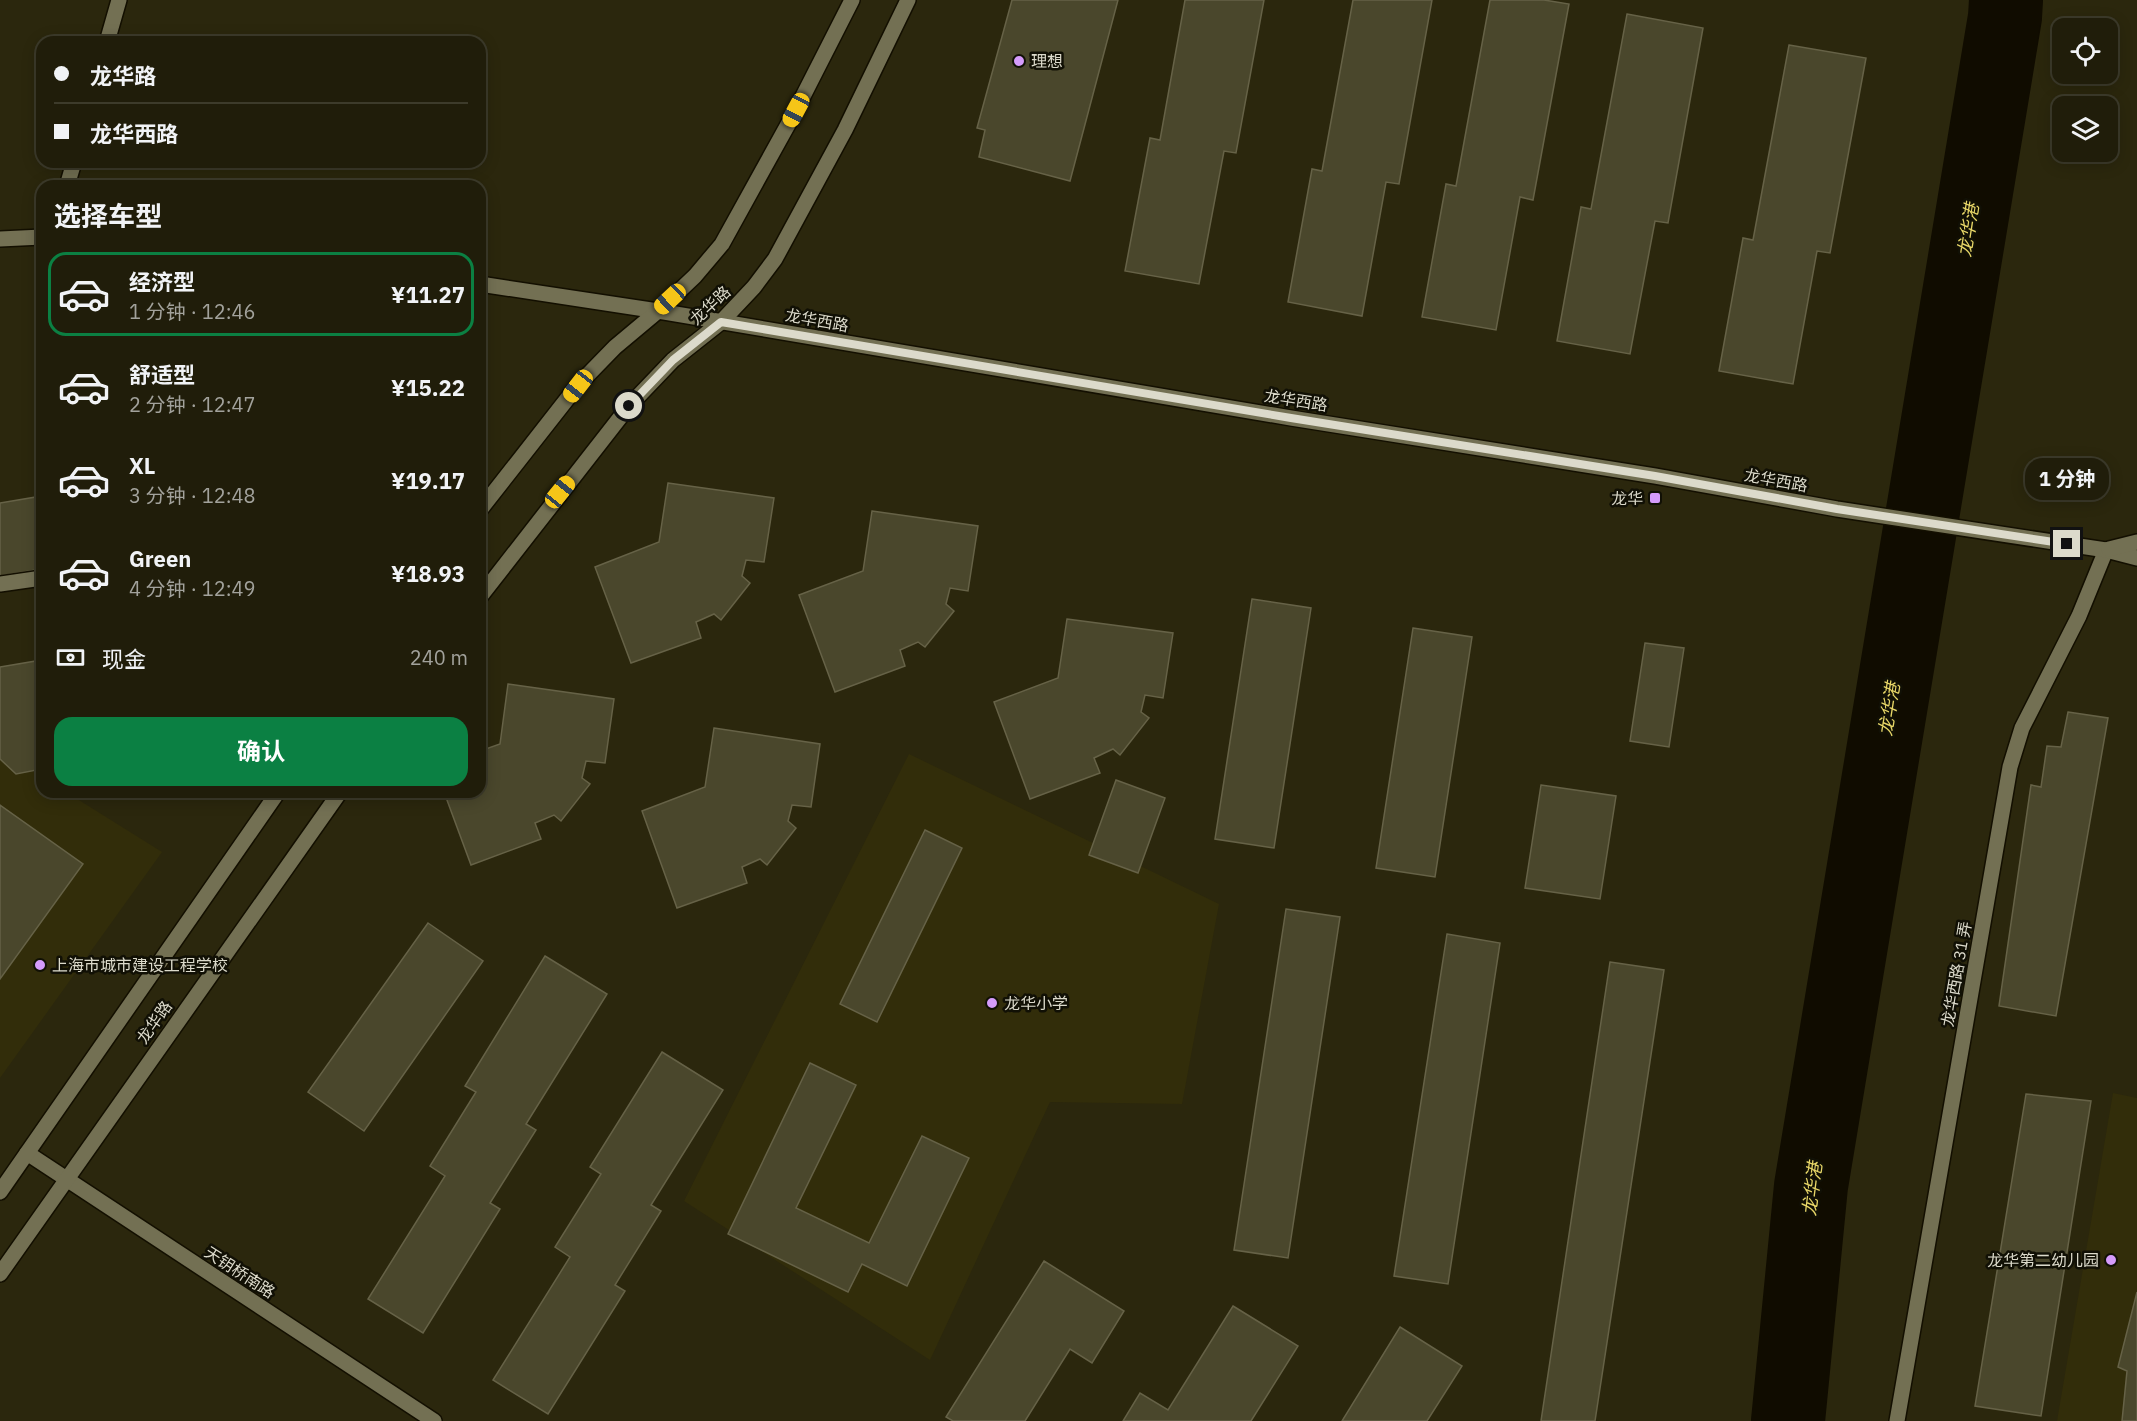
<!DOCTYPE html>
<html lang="zh">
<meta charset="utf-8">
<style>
body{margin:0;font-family:"IBM Plex Sans","Noto Sans SC",sans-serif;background:#2d2a18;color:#f1f3f6;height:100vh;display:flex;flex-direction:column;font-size:22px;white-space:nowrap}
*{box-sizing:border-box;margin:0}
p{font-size:20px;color:#a2a29c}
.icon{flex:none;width:33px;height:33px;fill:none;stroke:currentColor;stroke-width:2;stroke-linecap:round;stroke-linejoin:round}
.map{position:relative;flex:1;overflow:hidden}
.drawer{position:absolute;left:36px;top:180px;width:450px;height:618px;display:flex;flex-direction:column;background:#201d0a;border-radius:18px;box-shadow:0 3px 15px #0003,0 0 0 2px #3d3b2b}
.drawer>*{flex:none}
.guide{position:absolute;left:36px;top:36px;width:450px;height:132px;border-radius:18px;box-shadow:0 3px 15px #0003,0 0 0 2px #3d3b2b;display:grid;align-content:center;height:132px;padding:0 18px;background:#201d0a}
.controls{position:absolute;left:2052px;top:18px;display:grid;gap:12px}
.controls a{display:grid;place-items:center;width:66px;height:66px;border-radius:12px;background:#201d0a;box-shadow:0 3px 15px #0003,0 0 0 2px #3d3b2b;font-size:30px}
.end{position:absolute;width:27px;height:27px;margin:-14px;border:8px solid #dcdacb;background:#111;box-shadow:0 0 0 3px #111}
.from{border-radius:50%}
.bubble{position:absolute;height:42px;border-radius:18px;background:#201d0a;box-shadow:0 3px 15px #0003,0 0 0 2px #3d3b2b;font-size:20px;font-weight:700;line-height:42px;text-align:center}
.car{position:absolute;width:18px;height:36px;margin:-18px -9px;border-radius:8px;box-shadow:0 0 4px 2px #0007;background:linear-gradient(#f5c518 24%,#345 0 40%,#f5c518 0 76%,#345 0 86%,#f5c518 0)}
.guide b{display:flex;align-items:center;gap:21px;height:57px;font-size:22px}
.guide b+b{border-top:2px solid #3d3b2b}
.guide i{width:15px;height:15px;background:#f1f3f6}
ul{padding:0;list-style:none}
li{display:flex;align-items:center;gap:18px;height:84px;margin:0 12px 9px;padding:0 6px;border:3px solid transparent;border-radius:18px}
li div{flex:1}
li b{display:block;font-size:22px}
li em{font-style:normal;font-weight:700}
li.current{border-color:#0b8043}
li>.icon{width:54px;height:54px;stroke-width:1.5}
h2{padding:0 18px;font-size:27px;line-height:72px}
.pay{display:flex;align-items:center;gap:15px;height:66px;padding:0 18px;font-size:22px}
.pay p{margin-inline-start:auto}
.button{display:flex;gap:12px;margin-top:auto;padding:12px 18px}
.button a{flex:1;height:69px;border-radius:18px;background:#0b8043;color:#fff;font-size:24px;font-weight:700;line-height:69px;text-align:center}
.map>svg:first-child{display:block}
.built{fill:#322d0a}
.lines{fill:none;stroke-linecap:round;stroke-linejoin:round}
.river{stroke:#100c00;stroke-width:74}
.building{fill:#4a472c;stroke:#666247;stroke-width:1.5}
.pedestrian-casing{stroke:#130f00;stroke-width:18}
.minor-casing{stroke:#130f00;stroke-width:18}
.tertiary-casing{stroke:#130f00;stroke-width:18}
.secondary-casing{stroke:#130f00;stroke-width:18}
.pedestrian{stroke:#737053;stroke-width:15}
.minor{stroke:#737053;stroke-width:15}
.tertiary{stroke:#737053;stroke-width:15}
.secondary{stroke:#737053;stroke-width:15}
.route{stroke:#dcdacb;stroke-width:8}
.poi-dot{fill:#d59bfb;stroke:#111005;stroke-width:2}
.labels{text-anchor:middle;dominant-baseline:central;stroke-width:5;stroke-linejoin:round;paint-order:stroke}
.poi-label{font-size:16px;fill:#dcdacb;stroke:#111005;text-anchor:start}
.street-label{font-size:16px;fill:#dcdacb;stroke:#111005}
.water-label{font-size:18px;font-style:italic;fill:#e8d768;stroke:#111005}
</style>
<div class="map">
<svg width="2137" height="1421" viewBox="0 0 2137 1421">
<rect width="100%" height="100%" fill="#2b270d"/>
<!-- built -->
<g class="built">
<path d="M 0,751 L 42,777 L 42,792 L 66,792 L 162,852 L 0,1078 Z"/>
<path d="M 909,754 L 1219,904 L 1182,1104 L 1050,1102 L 930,1360 L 684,1201 Z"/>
<path d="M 2113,1093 L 2137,1098 L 2137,1421 L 2057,1421 Z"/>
</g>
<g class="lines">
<!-- river -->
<path class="river" d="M 1788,1421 L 1811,1186 L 2005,17 L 2006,0"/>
</g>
<!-- building -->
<g class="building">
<path d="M 1012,0 L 1118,0 L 1070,181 L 979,157 L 985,130 L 977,128 Z"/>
<path d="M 1185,0 L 1264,0 L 1236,153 L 1224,151 L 1199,284 L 1125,271 L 1150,138 L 1160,140 Z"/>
<path d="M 1353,0 L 1432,0 L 1399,184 L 1386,182 L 1362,316 L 1288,302 L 1312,169 L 1322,171 Z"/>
<path d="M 1490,0 L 1544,0 L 1569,4 L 1533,200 L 1520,197 L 1496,330 L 1422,317 L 1446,184 L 1456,186 Z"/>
<path d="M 1627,14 L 1703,28 L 1668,223 L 1655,221 L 1630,354 L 1557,341 L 1581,207 L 1591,209 Z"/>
<path d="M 1789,45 L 1866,58 L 1830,253 L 1817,251 L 1793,384 L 1719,371 L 1743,238 L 1753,240 Z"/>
<path d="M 668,483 L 774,498 L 764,562 L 746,560 L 742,576 L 750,583 L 721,620 L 714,614 L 696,622 L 701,638 L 631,663 L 595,567 L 659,542 Z"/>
<path d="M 42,496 L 42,569 L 0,576 L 0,503 Z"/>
<path d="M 872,511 L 978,526 L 968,591 L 950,588 L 946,604 L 954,611 L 925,647 L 918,642 L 900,650 L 905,666 L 835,692 L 799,595 L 863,571 Z"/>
<path d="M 1252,599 L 1311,608 L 1274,848 L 1215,839 Z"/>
<path d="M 1067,619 L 1173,633 L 1163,698 L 1145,695 L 1141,712 L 1149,718 L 1120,755 L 1113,749 L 1094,758 L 1100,773 L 1030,799 L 994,702 L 1058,678 Z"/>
<path d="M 1413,628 L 1472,637 L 1435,877 L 1376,868 Z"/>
<path d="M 1645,643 L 1684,648 L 1669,747 L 1630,741 Z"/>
<path d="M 42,660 L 42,769 L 16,774 L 0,759 L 0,667 Z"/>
<path d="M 508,684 L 614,699 L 605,763 L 586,761 L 582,778 L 590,784 L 561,821 L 554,815 L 535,823 L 541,839 L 471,865 L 444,792 L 480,792 L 480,751 L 500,744 Z"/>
<path d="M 2068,712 L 2108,718 L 2056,1016 L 1999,1006 L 2031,785 L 2041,787 L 2047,746 L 2061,747 Z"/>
<path d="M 714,728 L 820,744 L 811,807 L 792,805 L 788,821 L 796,828 L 767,865 L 760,859 L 742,867 L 747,883 L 677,908 L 642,811 L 705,787 Z"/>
<path d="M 1116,780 L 1165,798 L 1138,873 L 1089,855 Z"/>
<path d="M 1541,785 L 1616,796 L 1600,899 L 1525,888 Z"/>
<path d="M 0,805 L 83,864 L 0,979 Z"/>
<path d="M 925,830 L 962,848 L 877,1022 L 840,1004 Z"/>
<path d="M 1286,909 L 1340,917 L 1288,1258 L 1234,1250 Z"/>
<path d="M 428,923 L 483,961 L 364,1131 L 308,1092 Z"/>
<path d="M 1447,934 L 1500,943 L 1448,1284 L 1394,1276 Z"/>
<path d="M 545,956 L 607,994 L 526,1124 L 536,1130 L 490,1203 L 500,1209 L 423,1333 L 368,1299 L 445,1176 L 430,1166 L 476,1092 L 465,1086 Z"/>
<path d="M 1610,962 L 1664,970 L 1595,1421 L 1541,1421 Z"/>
<path d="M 662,1052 L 723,1090 L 651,1205 L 661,1211 L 615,1285 L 625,1291 L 548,1414 L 493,1380 L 570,1257 L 555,1247 L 601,1174 L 590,1167 Z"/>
<path d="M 810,1063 L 856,1085 L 796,1208 L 869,1243 L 922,1136 L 969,1158 L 907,1286 L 862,1264 L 848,1292 L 728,1234 Z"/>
<path d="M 2026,1094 L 2091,1101 L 2041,1416 L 1975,1406 Z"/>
<path d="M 1044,1261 L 1124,1311 L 1092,1363 L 1070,1349 L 1025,1421 L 953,1421 L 946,1417 Z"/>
<path d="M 2137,1292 L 2137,1421 L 2122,1421 L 2127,1371 L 2118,1367 Z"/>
<path d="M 1233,1306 L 1298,1346 L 1251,1421 L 1123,1421 L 1140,1393 L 1168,1410 Z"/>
<path d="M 1400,1327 L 1462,1366 L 1427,1421 L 1342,1421 Z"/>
</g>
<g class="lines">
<defs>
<g id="pedestrian">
<path d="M 107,42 L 119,0"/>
<path d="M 67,186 L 74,162"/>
</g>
<g id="minor">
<path d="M 0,584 L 42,578"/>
<path d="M 27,1153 L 434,1421"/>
<path d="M 1897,1421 L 2010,767 L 2022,728 L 2079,616 L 2106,550"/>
</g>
<g id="tertiary">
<path d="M 0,239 L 42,237"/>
<path d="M 480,284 L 658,311 L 1291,418 L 1655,476 L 1837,509 L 2106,550 L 2137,558"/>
<path d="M 2109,549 L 2137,542"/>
</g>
<g id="secondary">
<path d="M 480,510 L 578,385 L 615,347 L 658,311 L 695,276 L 722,244 L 796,110 L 852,0"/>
<path d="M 480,597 L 629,406 L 673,360 L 721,322 L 754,287 L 775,259 L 845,130 L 908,0"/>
<path d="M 0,1192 L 278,792"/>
<path d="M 0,1274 L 340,792"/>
</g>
</defs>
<!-- pedestrian casing -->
<use href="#pedestrian" class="pedestrian-casing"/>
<!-- minor casing -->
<use href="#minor" class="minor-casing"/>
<!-- tertiary casing -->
<use href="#tertiary" class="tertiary-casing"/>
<!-- secondary casing -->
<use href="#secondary" class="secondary-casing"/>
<!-- pedestrian -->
<use href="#pedestrian" class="pedestrian"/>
<!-- minor -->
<use href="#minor" class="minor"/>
<!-- tertiary -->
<use href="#tertiary" class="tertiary"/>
<!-- secondary -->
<use href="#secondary" class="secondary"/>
</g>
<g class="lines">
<!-- route -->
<path class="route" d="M 629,406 L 673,360 L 721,322 L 1291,418 L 1655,476 L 1837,509 L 2067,544"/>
</g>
<!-- markers -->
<g class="poi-dot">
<circle cx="1019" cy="61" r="6"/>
<rect x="1649" y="492" width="12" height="12" rx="3"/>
<circle cx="40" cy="965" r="6"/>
<circle cx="992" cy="1003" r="6"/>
<circle cx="2111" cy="1260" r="6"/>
</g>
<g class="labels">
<!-- poi labels -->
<g class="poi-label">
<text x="1031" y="61">理想</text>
<text x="1643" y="498" text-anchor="end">龙华</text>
<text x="52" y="965">上海市城市建设工程学校</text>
<text x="1004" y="1003">龙华小学</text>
<text x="2099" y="1260" text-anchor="end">龙华第二幼儿园</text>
</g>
<!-- street labels -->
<g class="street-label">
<text transform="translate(710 305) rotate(-43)">龙华路</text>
<text transform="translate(817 320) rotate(10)">龙华西路</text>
<text transform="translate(1296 400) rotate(9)">龙华西路</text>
<text transform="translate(1776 480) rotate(10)">龙华西路</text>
<text transform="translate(1956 974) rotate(-80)">龙华西路 31 弄</text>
<text transform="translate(154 1022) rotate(-55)">龙华路</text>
<text transform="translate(240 1272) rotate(33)">天钥桥南路</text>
</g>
<!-- water labels -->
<g class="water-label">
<text transform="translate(1968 230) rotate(-81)">龙华港</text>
<text transform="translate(1889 709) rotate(-81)">龙华港</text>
<text transform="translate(1812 1189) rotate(-83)">龙华港</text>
</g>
</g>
</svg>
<div class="controls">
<a><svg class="icon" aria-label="locate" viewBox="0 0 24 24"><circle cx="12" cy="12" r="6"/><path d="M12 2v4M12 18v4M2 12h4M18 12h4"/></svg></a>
<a><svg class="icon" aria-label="layers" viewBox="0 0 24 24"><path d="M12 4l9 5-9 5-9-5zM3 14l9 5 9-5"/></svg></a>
</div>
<i class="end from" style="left:629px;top:406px"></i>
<i class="end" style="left:2067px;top:544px"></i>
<div class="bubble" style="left:2025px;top:458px;width:84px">1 分钟</div>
<i class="car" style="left:796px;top:110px;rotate:208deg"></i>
<i class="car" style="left:670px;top:299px;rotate:227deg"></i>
<i class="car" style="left:578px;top:386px;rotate:218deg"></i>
<i class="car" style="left:560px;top:492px;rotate:39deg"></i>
<div class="guide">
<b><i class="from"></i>龙华路</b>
<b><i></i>龙华西路</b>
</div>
<section class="drawer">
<h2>选择车型</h2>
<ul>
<li class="current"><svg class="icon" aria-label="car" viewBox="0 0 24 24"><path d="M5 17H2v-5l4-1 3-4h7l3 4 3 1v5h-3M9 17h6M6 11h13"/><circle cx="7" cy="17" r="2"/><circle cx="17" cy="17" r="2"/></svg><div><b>经济型</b><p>1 分钟 · 12:46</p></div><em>¥11.27</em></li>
<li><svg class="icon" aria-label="car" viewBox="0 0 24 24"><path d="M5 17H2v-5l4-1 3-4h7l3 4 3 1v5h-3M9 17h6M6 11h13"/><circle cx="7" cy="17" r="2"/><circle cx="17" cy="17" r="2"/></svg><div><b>舒适型</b><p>2 分钟 · 12:47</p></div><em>¥15.22</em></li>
<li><svg class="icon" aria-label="car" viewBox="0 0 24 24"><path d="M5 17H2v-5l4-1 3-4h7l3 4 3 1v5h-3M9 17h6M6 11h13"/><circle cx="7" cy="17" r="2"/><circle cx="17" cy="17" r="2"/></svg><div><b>XL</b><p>3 分钟 · 12:48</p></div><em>¥19.17</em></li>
<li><svg class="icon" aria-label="car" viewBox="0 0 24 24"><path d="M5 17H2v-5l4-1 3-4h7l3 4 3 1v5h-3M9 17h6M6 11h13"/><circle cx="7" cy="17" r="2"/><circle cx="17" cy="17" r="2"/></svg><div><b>Green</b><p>4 分钟 · 12:49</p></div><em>¥18.93</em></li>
</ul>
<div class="pay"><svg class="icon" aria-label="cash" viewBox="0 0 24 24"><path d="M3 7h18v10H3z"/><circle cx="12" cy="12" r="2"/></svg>现金<p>240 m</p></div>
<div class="button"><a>确认</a></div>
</section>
</div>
